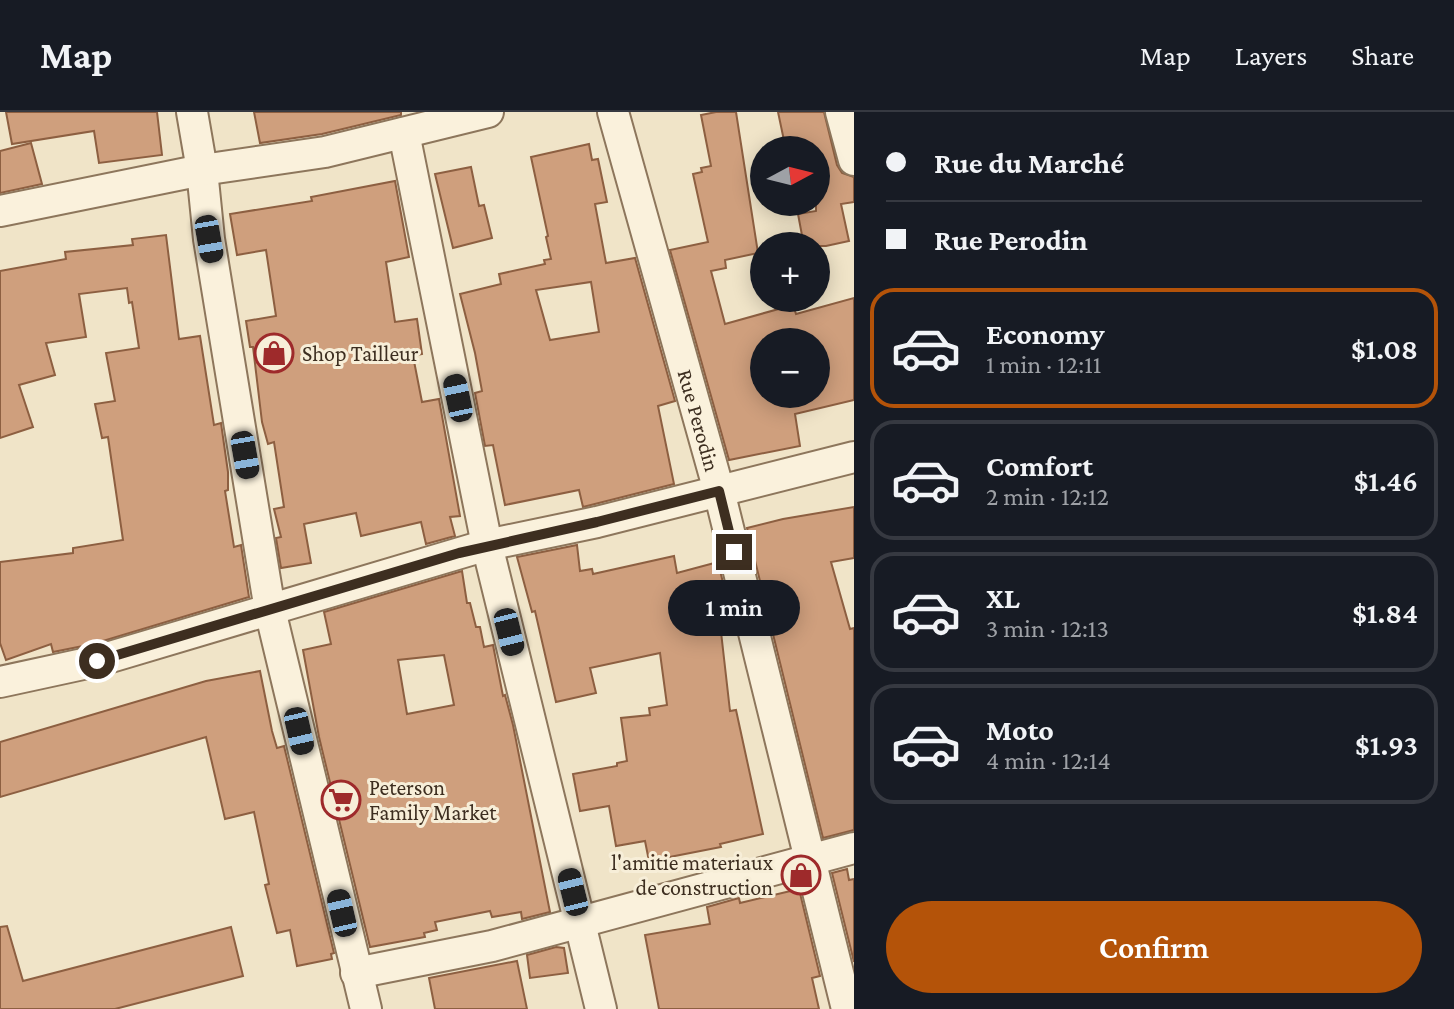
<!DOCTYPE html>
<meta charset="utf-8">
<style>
body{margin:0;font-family:"Crimson Pro",serif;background:#20242c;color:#f1f3f6;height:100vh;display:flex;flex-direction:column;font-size:30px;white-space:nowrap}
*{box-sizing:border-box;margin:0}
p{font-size:26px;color:#9ea1a6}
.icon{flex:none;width:44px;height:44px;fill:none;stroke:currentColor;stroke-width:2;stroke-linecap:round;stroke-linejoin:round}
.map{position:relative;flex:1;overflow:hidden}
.panel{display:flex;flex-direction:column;background:#171b24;width:600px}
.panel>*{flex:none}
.banner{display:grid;align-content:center;height:176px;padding:0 32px;background:#171b24}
.needle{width:52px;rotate:83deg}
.fabs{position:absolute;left:750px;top:24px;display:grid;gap:16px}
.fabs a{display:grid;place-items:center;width:80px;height:80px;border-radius:50%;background:#171b24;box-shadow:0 4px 20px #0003;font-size:40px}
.end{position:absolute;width:36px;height:36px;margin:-18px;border:10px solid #3d2e20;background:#fff;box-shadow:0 0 0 4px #fff}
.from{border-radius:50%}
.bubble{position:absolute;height:56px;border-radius:28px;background:#171b24;box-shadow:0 4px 20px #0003;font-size:26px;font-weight:600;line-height:56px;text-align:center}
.car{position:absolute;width:24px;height:48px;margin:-24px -12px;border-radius:10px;box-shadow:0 0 6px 2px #0007;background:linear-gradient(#222 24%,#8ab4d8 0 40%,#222 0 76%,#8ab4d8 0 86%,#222 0)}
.banner b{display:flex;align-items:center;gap:28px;height:76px;font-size:30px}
.banner b+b{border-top:2px solid #363941}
.banner i{width:20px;height:20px;background:#f1f3f6}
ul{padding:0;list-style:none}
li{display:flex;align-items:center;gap:24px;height:120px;margin:0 16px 12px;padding:0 16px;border:4px solid #363941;border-radius:24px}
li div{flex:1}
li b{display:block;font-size:30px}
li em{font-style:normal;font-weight:600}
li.active{border-color:#b45309}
li>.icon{width:72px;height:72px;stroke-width:1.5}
.action{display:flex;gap:16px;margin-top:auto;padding:16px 32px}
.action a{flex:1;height:92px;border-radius:48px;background:#b45309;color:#fff;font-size:32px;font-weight:600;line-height:92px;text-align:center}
header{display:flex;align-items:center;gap:48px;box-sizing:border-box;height:112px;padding:0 40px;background:#171b24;border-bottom:2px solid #363941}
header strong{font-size:38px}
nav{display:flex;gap:44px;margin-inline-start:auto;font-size:28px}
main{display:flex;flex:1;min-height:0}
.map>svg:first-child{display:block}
.building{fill:#cf9f7d;stroke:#8d5f41;stroke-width:2;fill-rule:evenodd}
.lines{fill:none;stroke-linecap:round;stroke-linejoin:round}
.street-casing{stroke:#8d765c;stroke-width:34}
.street{stroke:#faf1dc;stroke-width:30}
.route{stroke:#3d2e20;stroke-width:10}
.labels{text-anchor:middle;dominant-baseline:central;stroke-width:6;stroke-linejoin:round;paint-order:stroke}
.poi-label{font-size:22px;fill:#3d2e20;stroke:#f7eed8;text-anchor:start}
.street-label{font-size:22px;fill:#3d2e20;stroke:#f7eed8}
</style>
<header>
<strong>Map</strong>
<nav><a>Map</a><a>Layers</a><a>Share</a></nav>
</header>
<main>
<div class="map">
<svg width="854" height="897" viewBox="0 0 854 897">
<rect width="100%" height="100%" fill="#f0e4c8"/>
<!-- building -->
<g class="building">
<path d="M 6,0 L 157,0 L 162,43 L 99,51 L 94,19 L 12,32 Z"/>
<path d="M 254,0 L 401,0 L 401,3 L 322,22 L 260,31 Z"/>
<path d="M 716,0 L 736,0 L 758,141 L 725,148 L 726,156 L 711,159 L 725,212 L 793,193 L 796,202 L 854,186 L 854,288 L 795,302 L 800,334 L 729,348 L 670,138 L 708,130 L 693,62 L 702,60 L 701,56 L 711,54 L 701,3 ZM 764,230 L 816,230 L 816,282 L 764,282 Z"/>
<path d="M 778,0 L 824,0 L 837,53 L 842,61 L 854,65 L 854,90 L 841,92 L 849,129 L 826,134 L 804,134 L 798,102 L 816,99 L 816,38 L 786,38 Z"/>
<path d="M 31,31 L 42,72 L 0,81 L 0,39 Z"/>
<path d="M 589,32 L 592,48 L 598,47 L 607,90 L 595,92 L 606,151 L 635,146 L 675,289 L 658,294 L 674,372 L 583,395 L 579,378 L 505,393 L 493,333 L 485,334 L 475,281 L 482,279 L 475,241 L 460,182 L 501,172 L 499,162 L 545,152 L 544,148 L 551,147 L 546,125 L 548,124 L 531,45 ZM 591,170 L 599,220 L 550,228 L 536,178 Z"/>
<path d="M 471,55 L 479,94 L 484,93 L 492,126 L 453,136 L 435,62 Z"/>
<path d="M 395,69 L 409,145 L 386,150 L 395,210 L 417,207 L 422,242 L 413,244 L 422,290 L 439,287 L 460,404 L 450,405 L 455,424 L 426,432 L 421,410 L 361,424 L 356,401 L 304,412 L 311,451 L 281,456 L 276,426 L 281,425 L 274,397 L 284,395 L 274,330 L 268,332 L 262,310 L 253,235 L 250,235 L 246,209 L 276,204 L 266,138 L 237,143 L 230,102 L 312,89 L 311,85 Z"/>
<path d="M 166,123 L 179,227 L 200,224 L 214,313 L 221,311 L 228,360 L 228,378 L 225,379 L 234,435 L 241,433 L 249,485 L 93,532 L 53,540 L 51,532 L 6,548 L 0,531 L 0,450 L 73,441 L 73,436 L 123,428 L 108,325 L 102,326 L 95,292 L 115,289 L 106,241 L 139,236 L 132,190 L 129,191 L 127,176 L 79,182 L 86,225 L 46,231 L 55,263 L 19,273 L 33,315 L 0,326 L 0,159 L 66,147 L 65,140 L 133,133 L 132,127 Z"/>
<path d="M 854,395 L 854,446 L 831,450 L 850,517 L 854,516 L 854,718 L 823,726 L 747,416 L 783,407 Z"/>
<path d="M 577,433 L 580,459 L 592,457 L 593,462 L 674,444 L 677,461 L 718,450 L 732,508 L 720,511 L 730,599 L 736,598 L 763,722 L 720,732 L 721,735 L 649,749 L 645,729 L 616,734 L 609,694 L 580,699 L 573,662 L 617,654 L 617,651 L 627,649 L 621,606 L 650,603 L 649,596 L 667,593 L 660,541 L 590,556 L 596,581 L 556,590 L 535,499 L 532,500 L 517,445 Z"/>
<path d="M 462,459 L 467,491 L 470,491 L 476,515 L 480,515 L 484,535 L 493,533 L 503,584 L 505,583 L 513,613 L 550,800 L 522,807 L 521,800 L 492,805 L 490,799 L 435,810 L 437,818 L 424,821 L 425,825 L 370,835 L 319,625 L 303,538 L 331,532 L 324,500 ZM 444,543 L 454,593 L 407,602 L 398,548 Z"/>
<path d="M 260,559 L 272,619 L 277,636 L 284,634 L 334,841 L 331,842 L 332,847 L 297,854 L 290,818 L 277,821 L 265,773 L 269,772 L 254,700 L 225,707 L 206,625 L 0,685 L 0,630 L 206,569 Z"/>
<path d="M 847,757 L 849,768 L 854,767 L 854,850 L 832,761 Z"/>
<path d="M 799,777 L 820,864 L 812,866 L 819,897 L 659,897 L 645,823 L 710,812 L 707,795 L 739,786 L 740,791 Z"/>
<path d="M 7,814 L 23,869 L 231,815 L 243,864 L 115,897 L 0,897 L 0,815 Z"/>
<path d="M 556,835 L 564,836 L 568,861 L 530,866 L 527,843 Z"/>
<path d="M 517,849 L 527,897 L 435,897 L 429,866 Z"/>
</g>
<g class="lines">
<defs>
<g id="street">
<path d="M 192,0 L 202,58 L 209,127 L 270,498 L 366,897"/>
<path id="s1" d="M 613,0 L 719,379 L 847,897"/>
<path d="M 841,0 L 854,48"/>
<path d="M 404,21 L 487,433 L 601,897"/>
<path d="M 0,99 L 202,58 L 325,40 L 488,0"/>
<path d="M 0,570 L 97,549 L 487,433 L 597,410 L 854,345"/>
<path d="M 356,861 L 492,834 L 854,736"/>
</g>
</defs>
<!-- street casing -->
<use href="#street" class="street-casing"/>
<!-- street -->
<use href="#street" class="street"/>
</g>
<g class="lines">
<!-- route -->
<path class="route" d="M 97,549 L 459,441 L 597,410 L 719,379 L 734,440"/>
</g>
<!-- icons -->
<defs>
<symbol id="shop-ring" viewBox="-11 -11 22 22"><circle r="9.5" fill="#f7eed8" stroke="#9e2a2b" stroke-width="1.5"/><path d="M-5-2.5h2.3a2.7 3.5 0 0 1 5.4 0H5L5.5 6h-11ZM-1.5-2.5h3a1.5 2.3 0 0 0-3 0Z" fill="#9e2a2b"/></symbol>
<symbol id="supermarket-ring" viewBox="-11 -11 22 22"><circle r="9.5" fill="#f7eed8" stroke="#9e2a2b" stroke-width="1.5"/><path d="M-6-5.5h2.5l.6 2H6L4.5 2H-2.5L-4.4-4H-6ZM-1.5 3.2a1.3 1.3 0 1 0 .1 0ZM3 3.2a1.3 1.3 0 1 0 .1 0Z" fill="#9e2a2b"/></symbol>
</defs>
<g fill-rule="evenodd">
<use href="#shop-ring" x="252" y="219" width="44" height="44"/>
<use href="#supermarket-ring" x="319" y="666" width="44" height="44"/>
<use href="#shop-ring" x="779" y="741" width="44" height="44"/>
</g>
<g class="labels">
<!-- poi labels -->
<g class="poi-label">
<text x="302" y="241">Shop Tailleur</text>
<text x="369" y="675">Peterson<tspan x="369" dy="25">Family Market</tspan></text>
<text x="773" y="750" text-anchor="end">l'amitie materiaux<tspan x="773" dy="25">de construction</tspan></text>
</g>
<!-- street labels -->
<g class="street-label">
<text stroke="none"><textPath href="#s1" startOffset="320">Rue Perodin</textPath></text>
</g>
</g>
</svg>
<div class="fabs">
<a><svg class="needle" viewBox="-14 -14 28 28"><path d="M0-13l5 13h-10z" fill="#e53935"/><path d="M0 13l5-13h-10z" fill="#9ea1a6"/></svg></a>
<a>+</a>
<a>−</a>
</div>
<i class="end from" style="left:97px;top:549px"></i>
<i class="end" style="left:734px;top:440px"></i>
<div class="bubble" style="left:668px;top:468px;width:132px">1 min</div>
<i class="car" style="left:209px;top:127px;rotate:170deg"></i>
<i class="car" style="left:458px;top:286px;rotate:348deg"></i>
<i class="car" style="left:245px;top:343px;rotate:170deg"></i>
<i class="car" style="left:509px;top:520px;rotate:166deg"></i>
<i class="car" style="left:299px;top:619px;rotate:167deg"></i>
<i class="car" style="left:573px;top:780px;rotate:346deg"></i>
<i class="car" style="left:342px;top:801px;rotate:347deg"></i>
</div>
<section class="panel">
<div class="banner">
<b><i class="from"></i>Rue du Marché</b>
<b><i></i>Rue Perodin</b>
</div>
<ul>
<li class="active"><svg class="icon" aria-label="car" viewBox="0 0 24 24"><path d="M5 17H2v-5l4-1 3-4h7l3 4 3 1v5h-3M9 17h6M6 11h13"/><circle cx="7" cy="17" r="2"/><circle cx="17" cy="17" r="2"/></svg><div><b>Economy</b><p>1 min · 12:11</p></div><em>$1.08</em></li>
<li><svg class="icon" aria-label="car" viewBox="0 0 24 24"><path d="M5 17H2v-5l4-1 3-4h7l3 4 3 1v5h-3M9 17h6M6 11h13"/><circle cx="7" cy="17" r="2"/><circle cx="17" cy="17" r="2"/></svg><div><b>Comfort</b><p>2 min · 12:12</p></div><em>$1.46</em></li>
<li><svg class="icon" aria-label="car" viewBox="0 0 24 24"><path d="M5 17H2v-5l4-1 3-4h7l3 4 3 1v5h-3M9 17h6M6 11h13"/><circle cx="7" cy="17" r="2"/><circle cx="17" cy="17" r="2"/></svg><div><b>XL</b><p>3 min · 12:13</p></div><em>$1.84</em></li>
<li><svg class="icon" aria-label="car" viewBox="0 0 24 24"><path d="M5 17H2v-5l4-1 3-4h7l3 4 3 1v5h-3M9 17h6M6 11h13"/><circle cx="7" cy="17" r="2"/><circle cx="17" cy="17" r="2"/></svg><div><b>Moto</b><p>4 min · 12:14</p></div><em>$1.93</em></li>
</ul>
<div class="action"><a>Confirm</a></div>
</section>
</main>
